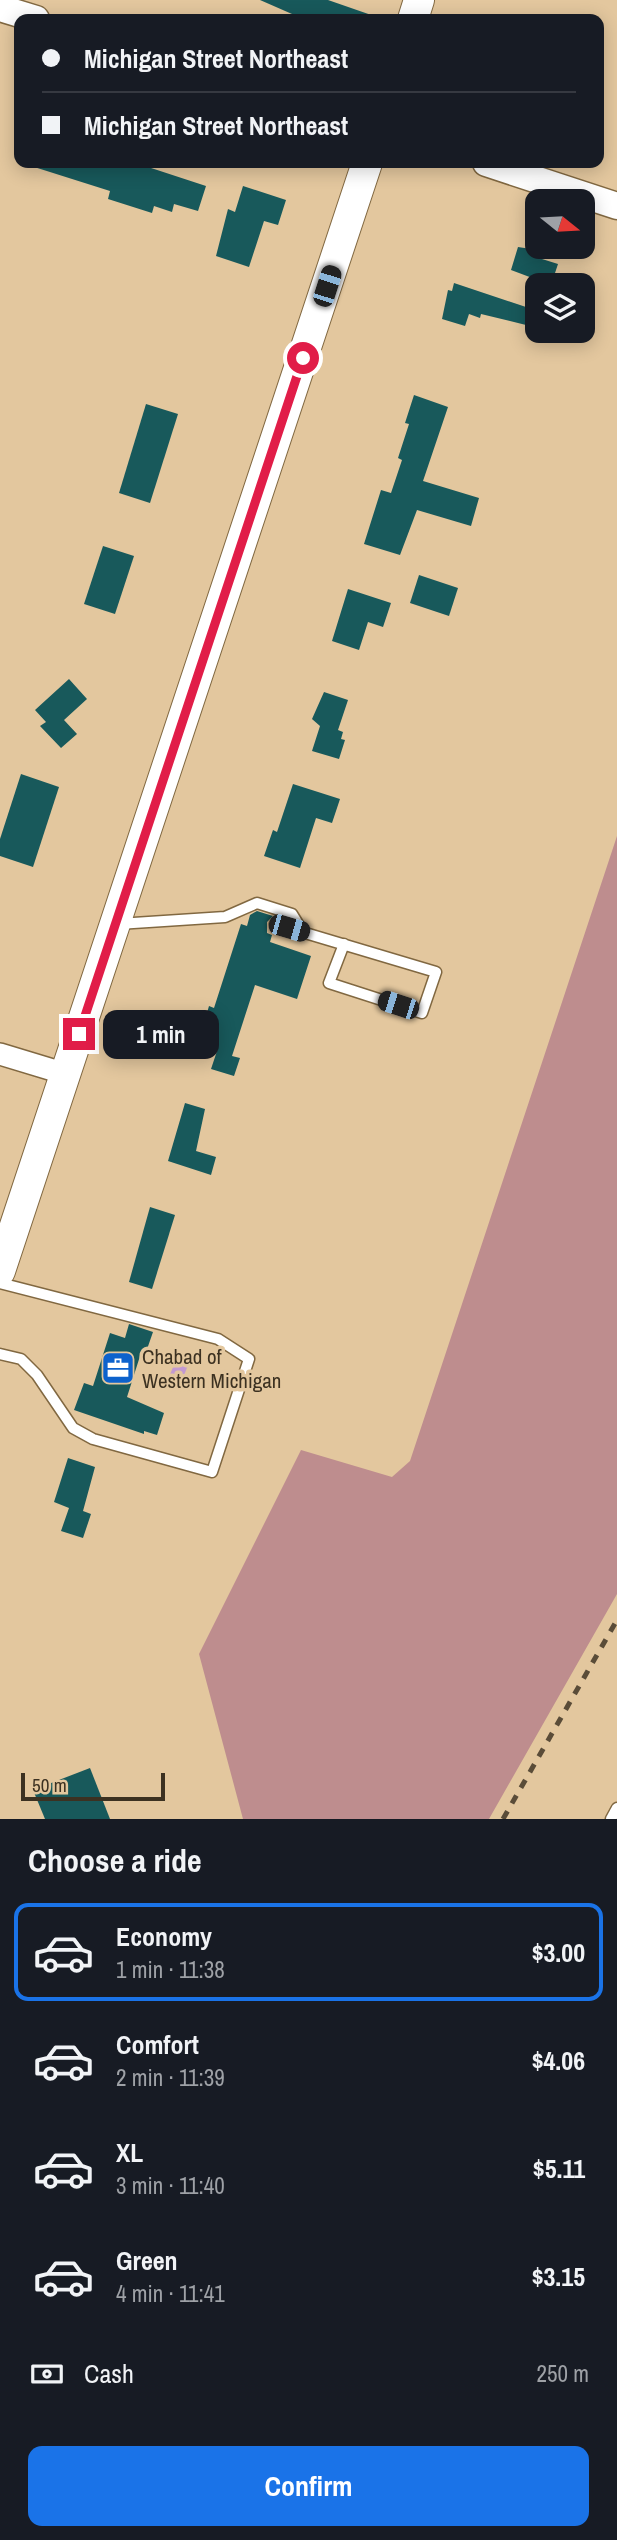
<!DOCTYPE html>
<meta charset="utf-8">
<style>
body{margin:0;font-family:"Archivo Narrow",sans-serif;background:#242831;color:#f1f3f6;height:100vh;display:flex;flex-direction:column;font-size:26px;white-space:nowrap}
*{box-sizing:border-box;margin:0}
p{font-size:23px;color:#9ea1a6}
.icon{flex:none;width:38px;height:38px;fill:none;stroke:currentColor;stroke-width:2;stroke-linecap:round;stroke-linejoin:round}
.map{position:relative;height:1819px;overflow:hidden}
.side{display:flex;flex-direction:column;background:#171b24;flex:1}
.side>*{flex:none}
.hud{position:absolute;left:14px;top:14px;width:590px;height:154px;border-radius:14px;box-shadow:0 4px 18px #0003;display:grid;align-content:center;height:154px;padding:0 28px;background:#171b24}
.needle{width:46px;rotate:108deg}
.controls{position:absolute;left:525px;top:189px;display:grid;gap:14px}
.controls a{display:grid;place-items:center;width:70px;height:70px;border-radius:14px;background:#171b24;box-shadow:0 4px 18px #0003;font-size:35px}
.scale{position:absolute;left:21px;bottom:18px;width:144px;box-sizing:border-box;padding-left:7px;border:4px solid #3c3121;border-top:0;font-size:19px;line-height:24px;white-space:nowrap;color:#3c3121;-webkit-text-stroke:5px #e3c79e;paint-order:stroke}
.end{position:absolute;width:32px;height:32px;margin:-16px;border:9px solid #e11d48;background:#fff;box-shadow:0 0 0 4px #fff}
.from{border-radius:50%}
.bubble{position:absolute;height:49px;border-radius:14px;background:#171b24;box-shadow:0 4px 18px #0003;font-size:23px;font-weight:800;line-height:49px;text-align:center}
.car{position:absolute;width:21px;height:42px;margin:-21px -10px;border-radius:9px;box-shadow:0 0 5px 2px #0007;background:linear-gradient(#222 24%,#8ab4d8 0 40%,#222 0 76%,#8ab4d8 0 86%,#222 0)}
.hud b{display:flex;align-items:center;gap:24px;height:66px;font-size:26px}
.hud b+b{border-top:2px solid #363941}
.hud i{width:18px;height:18px;background:#f1f3f6}
ul{padding:0;list-style:none}
li{display:flex;align-items:center;gap:21px;height:98px;margin:0 14px 10px;padding:0 14px;border:4px solid transparent;border-radius:14px}
li div{flex:1}
li b{display:block;font-size:26px}
li em{font-style:normal;font-weight:800}
li.on{border-color:#1a73e8}
li>.icon{width:63px;height:63px;stroke-width:1.5}
h2{padding:0 28px;font-size:32px;line-height:84px}
.pay{display:flex;align-items:center;gap:18px;height:77px;padding:0 28px;font-size:26px}
.pay p{margin-inline-start:auto}
.button{display:flex;gap:14px;margin-top:auto;padding:14px 28px}
.button a{flex:1;height:80px;border-radius:14px;background:#1a73e8;color:#fff;font-size:28px;font-weight:800;line-height:80px;text-align:center}
.map>svg:first-child{display:block}
.green{fill:#be8d8e}
.water{fill:#c399d0}
.building{fill:#18595b}
.lines{fill:none;stroke-linecap:round;stroke-linejoin:round}
.service-casing{stroke:#816841;stroke-width:13}
.minor-casing{stroke:#816841;stroke-width:24}
.tertiary-casing{stroke:#816841;stroke-width:29}
.secondary-casing{stroke:#816841;stroke-width:32}
.service{stroke:#fff;stroke-width:10}
.minor{stroke:#fff;stroke-width:21}
.tertiary{stroke:#fff;stroke-width:26}
.secondary{stroke:#fff;stroke-width:30}
.rail{stroke:#5a4c38;stroke-width:5;stroke-dasharray:9 9;stroke-linecap:butt}
.route{stroke:#e11d48;stroke-width:9}
.labels{text-anchor:middle;dominant-baseline:central;stroke-width:7;stroke-linejoin:round;paint-order:stroke}
.poi-label{font-size:21px;fill:#3c3121;stroke:#e3c79e;text-anchor:start}
</style>
<div class="map">
<svg width="617" height="1819" viewBox="0 0 617 1819">
<rect width="100%" height="100%" fill="#e3c79e"/>
<!-- green -->
<path class="green" d="M 617,836 L 617,1594 L 489,1819 L 243,1819 L 199,1654 L 301,1450 L 392,1477 L 410,1461 Z"/>
<!-- water -->
<path class="water" d="M 180,1350 L 192,1355 L 181,1383 L 169,1377 Z"/>
<!-- building -->
<g class="building">
<path d="M 260,0 L 328,0 L 377,17 L 377,19 L 290,19 L 292,14 Z"/>
<path d="M 31,163 L 149,163 L 148,167 L 206,186 L 198,211 L 174,204 L 172,212 L 154,206 L 152,213 L 108,199 L 110,191 L 31,166 Z"/>
<path d="M 243,186 L 286,200 L 278,225 L 264,221 L 249,267 L 216,256 L 228,209 L 235,212 Z"/>
<path d="M 518,247 L 544,251 L 542,259 L 558,264 L 551,285 L 511,270 Z"/>
<path d="M 454,283 L 535,310 L 530,326 L 481,314 L 480,318 L 469,314 L 465,326 L 442,319 L 448,290 L 452,291 Z"/>
<path d="M 414,395 L 448,407 L 423,481 L 479,498 L 471,526 L 417,510 L 400,555 L 364,544 L 381,490 L 391,493 L 402,460 L 398,458 L 409,424 L 405,423 Z"/>
<path d="M 146,404 L 178,414 L 150,503 L 119,493 Z"/>
<path d="M 103,546 L 134,556 L 115,614 L 84,604 Z"/>
<path d="M 419,575 L 458,588 L 449,616 L 410,603 Z"/>
<path d="M 348,589 L 391,603 L 383,627 L 368,622 L 359,650 L 332,641 Z"/>
<path d="M 69,679 L 87,699 L 64,720 L 77,734 L 61,748 L 40,726 L 46,722 L 35,710 Z"/>
<path d="M 324,692 L 348,700 L 338,730 L 343,732 L 341,739 L 345,740 L 339,759 L 312,751 L 320,726 L 312,719 Z"/>
<path d="M 21,774 L 59,787 L 33,867 L 0,856 L 0,839 Z"/>
<path d="M 293,784 L 340,799 L 332,823 L 316,818 L 300,868 L 264,856 L 273,830 L 277,832 Z"/>
<path d="M 257,911 L 273,916 L 267,922 L 267,933 L 272,935 L 270,942 L 311,956 L 297,999 L 255,985 L 232,1056 L 240,1058 L 234,1076 L 211,1069 L 218,1048 L 215,1047 L 216,1043 L 207,1040 L 210,1032 L 203,1027 L 209,1006 L 214,1008 L 241,924 L 247,926 L 250,915 Z"/>
<path d="M 185,1103 L 205,1109 L 196,1151 L 216,1157 L 211,1175 L 168,1161 Z"/>
<path d="M 150,1207 L 175,1215 L 152,1289 L 129,1282 Z"/>
<path d="M 129,1324 L 153,1332 L 145,1355 L 141,1353 L 127,1397 L 164,1413 L 157,1435 L 144,1431 L 144,1434 L 74,1410 L 84,1383 L 93,1386 L 110,1333 L 125,1338 Z"/>
<path d="M 68,1458 L 95,1467 L 83,1511 L 91,1514 L 83,1538 L 61,1531 L 69,1508 L 54,1502 Z"/>
<path d="M 90,1768 L 110,1819 L 45,1819 L 33,1790 Z"/>
</g>
<g class="lines">
<defs>
<g id="service">
<path d="M 118,924 L 225,917 L 257,903 L 292,914 L 303,932"/>
<path d="M 275,924 L 436,972 L 422,1013 L 329,983 L 344,944"/>
<path d="M 0,1283 L 218,1339 L 249,1359 L 212,1472 L 93,1439 L 73,1428 L 37,1375 L 21,1359 L 0,1354"/>
<path d="M 611,1819 L 617,1808"/>
</g>
<path id="minor" d="M 0,1054 L 66,1074"/>
<g id="tertiary">
<path d="M 0,8 L 36,19"/>
<path d="M 486,163 L 617,206"/>
</g>
<g id="secondary">
<path d="M 413,19 L 419,0"/>
<path d="M 0,1271 L 367,163"/>
</g>
</defs>
<!-- service casing -->
<use href="#service" class="service-casing"/>
<!-- minor casing -->
<use href="#minor" class="minor-casing"/>
<!-- tertiary casing -->
<use href="#tertiary" class="tertiary-casing"/>
<!-- secondary casing -->
<use href="#secondary" class="secondary-casing"/>
<!-- service -->
<use href="#service" class="service"/>
<!-- minor -->
<use href="#minor" class="minor"/>
<!-- tertiary -->
<use href="#tertiary" class="tertiary"/>
<!-- secondary -->
<use href="#secondary" class="secondary"/>
<!-- rail -->
<path class="rail" d="M 503,1819 L 617,1620"/>
</g>
<g class="lines">
<!-- route -->
<path class="route" d="M 79,1034 L 303,358"/>
</g>
<!-- icons -->
<defs>
<symbol id="office-square" viewBox="-11 -11 22 22"><rect x="-9" y="-9" width="18" height="18" rx="4" fill="#0d62cc" stroke="#e3c79e"/><path d="M-6-3h4V-5.5h4V-3h4V5H-6ZM-1-4.5V-3h2v-1.5ZM-6 0V1H6V0Z" fill="#fff"/></symbol>
</defs>
<g fill-rule="evenodd">
<use href="#office-square" x="99" y="1349" width="38" height="38"/>
</g>
<g class="labels">
<!-- poi labels -->
<g class="poi-label">
<text x="142" y="1356">Chabad of<tspan x="142" dy="24">Western Michigan</tspan></text>
</g>
</g>
</svg>
<div class="controls">
<a><svg class="needle" viewBox="-14 -14 28 28"><path d="M0-13l5 13h-10z" fill="#e53935"/><path d="M0 13l5-13h-10z" fill="#9ea1a6"/></svg></a>
<a><svg class="icon" aria-label="layers" viewBox="0 0 24 24"><path d="M12 4l9 5-9 5-9-5zM3 14l9 5 9-5"/></svg></a>
</div>
<div class="scale">50 m</div>
<i class="end from" style="left:303px;top:358px"></i>
<i class="end" style="left:79px;top:1034px"></i>
<div class="bubble" style="left:103px;top:1010px;width:116px">1 min</div>
<i class="car" style="left:327px;top:286px;rotate:18deg"></i>
<i class="car" style="left:289px;top:928px;rotate:106deg"></i>
<i class="car" style="left:398px;top:1005px;rotate:288deg"></i>
<div class="hud">
<b><i class="from"></i>Michigan Street Northeast</b>
<b><i></i>Michigan Street Northeast</b>
</div>
</div>
<section class="side">
<h2>Choose a ride</h2>
<ul>
<li class="on"><svg class="icon" aria-label="car" viewBox="0 0 24 24"><path d="M5 17H2v-5l4-1 3-4h7l3 4 3 1v5h-3M9 17h6M6 11h13"/><circle cx="7" cy="17" r="2"/><circle cx="17" cy="17" r="2"/></svg><div><b>Economy</b><p>1 min · 11:38</p></div><em>$3.00</em></li>
<li><svg class="icon" aria-label="car" viewBox="0 0 24 24"><path d="M5 17H2v-5l4-1 3-4h7l3 4 3 1v5h-3M9 17h6M6 11h13"/><circle cx="7" cy="17" r="2"/><circle cx="17" cy="17" r="2"/></svg><div><b>Comfort</b><p>2 min · 11:39</p></div><em>$4.06</em></li>
<li><svg class="icon" aria-label="car" viewBox="0 0 24 24"><path d="M5 17H2v-5l4-1 3-4h7l3 4 3 1v5h-3M9 17h6M6 11h13"/><circle cx="7" cy="17" r="2"/><circle cx="17" cy="17" r="2"/></svg><div><b>XL</b><p>3 min · 11:40</p></div><em>$5.11</em></li>
<li><svg class="icon" aria-label="car" viewBox="0 0 24 24"><path d="M5 17H2v-5l4-1 3-4h7l3 4 3 1v5h-3M9 17h6M6 11h13"/><circle cx="7" cy="17" r="2"/><circle cx="17" cy="17" r="2"/></svg><div><b>Green</b><p>4 min · 11:41</p></div><em>$3.15</em></li>
</ul>
<div class="pay"><svg class="icon" aria-label="cash" viewBox="0 0 24 24"><path d="M3 7h18v10H3z"/><circle cx="12" cy="12" r="2"/></svg>Cash<p>250 m</p></div>
<div class="button"><a>Confirm</a></div>
</section>
